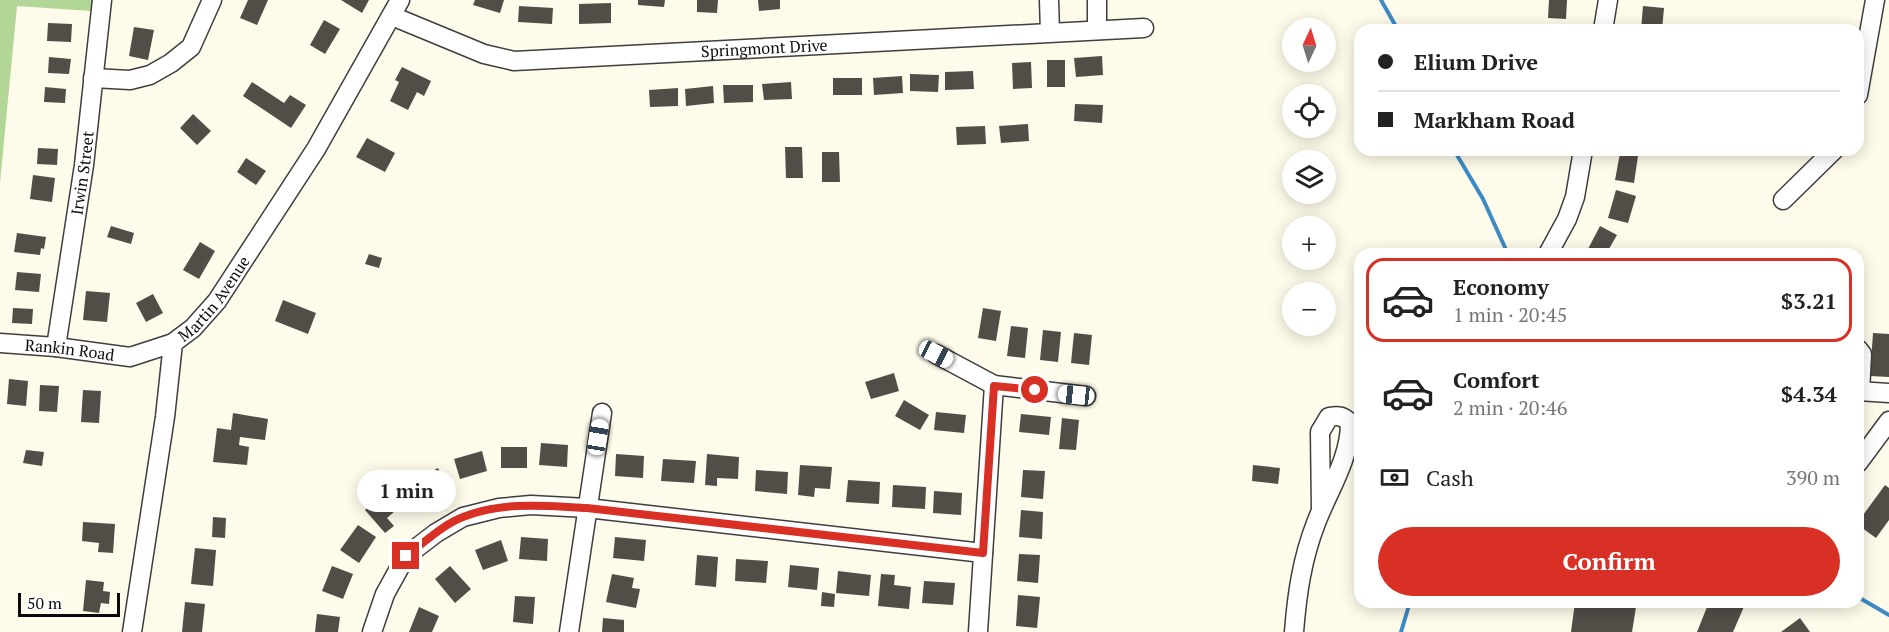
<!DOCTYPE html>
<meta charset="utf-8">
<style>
body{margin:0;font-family:"PT Serif",serif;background:#f2f2f2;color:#222;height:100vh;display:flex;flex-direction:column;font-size:22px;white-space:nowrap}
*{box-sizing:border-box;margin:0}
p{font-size:20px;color:#767676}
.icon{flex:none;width:33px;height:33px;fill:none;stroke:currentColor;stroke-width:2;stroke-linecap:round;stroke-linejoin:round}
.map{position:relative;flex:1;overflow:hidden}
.drawer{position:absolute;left:1354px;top:248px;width:510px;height:360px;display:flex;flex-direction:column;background:#fff;border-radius:18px;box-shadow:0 3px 15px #0003}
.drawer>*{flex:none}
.banner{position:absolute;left:1354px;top:24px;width:510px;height:132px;border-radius:18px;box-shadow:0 3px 15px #0003;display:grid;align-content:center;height:132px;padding:0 24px;background:#fff}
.needle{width:39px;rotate:4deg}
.tools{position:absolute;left:1282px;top:18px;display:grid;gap:12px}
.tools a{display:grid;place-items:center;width:54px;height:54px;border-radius:50%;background:#fff;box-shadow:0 3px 15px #0003;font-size:30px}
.scale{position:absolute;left:18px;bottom:15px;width:102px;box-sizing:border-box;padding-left:6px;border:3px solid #0b0b0b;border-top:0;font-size:16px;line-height:21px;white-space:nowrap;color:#0b0b0b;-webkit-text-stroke:4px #fff;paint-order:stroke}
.end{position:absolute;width:27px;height:27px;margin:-14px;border:8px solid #d93025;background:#fff;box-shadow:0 0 0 3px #fff}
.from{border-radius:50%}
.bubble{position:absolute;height:42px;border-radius:21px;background:#fff;box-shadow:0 3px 15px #0003;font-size:20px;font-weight:700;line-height:42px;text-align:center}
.car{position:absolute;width:18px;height:36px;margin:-18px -9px;border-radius:8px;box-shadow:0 0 4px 2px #0007;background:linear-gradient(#fff 24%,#345 0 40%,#fff 0 76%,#345 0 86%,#fff 0)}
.banner b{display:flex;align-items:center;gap:21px;height:57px;font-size:22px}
.banner b+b{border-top:2px solid #e0e0e0}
.banner i{width:15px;height:15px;background:#222}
ul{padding:10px 0 0;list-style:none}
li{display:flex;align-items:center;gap:18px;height:84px;margin:0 12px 9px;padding:0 12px;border:3px solid transparent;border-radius:18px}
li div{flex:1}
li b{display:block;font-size:22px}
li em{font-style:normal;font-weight:700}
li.current{border-color:#d93025}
li>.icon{width:54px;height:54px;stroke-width:1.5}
.pay{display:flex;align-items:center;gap:15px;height:66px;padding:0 24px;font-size:22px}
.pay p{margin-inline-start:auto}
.primary-button{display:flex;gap:12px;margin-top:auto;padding:12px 24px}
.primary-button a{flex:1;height:69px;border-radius:36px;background:#d93025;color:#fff;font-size:24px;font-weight:700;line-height:69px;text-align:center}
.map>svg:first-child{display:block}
.forest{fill:#b1d696}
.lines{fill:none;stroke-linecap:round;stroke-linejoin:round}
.stream{stroke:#3c8ac6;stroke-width:4}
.building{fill:#534d48}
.minor-casing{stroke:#3e3e3e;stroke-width:21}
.minor{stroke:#fff;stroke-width:18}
.route{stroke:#d93025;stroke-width:8}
.labels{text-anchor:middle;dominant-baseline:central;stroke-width:6;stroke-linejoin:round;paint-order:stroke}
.street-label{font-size:16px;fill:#0b0b0b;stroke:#fff}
</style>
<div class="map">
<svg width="1889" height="632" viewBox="0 0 1889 632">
<rect width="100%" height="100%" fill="#fefbea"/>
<!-- forest -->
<path class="forest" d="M 0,0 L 92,0 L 91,11 L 17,6 L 0,183 Z"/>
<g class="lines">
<!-- stream -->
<g class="stream">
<path d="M 1381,0 L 1398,30"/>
<path d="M 1454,150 L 1483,199 L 1508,254"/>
<path d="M 1858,597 L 1889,615"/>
<path d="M 1401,632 L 1410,602"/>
</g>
</g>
<!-- building -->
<g class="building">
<path d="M 248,0 L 268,0 L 257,25 L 240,18 Z"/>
<path d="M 341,0 L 369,0 L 362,13 Z"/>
<path d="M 475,0 L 504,0 L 500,13 L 473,5 Z"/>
<path d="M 638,0 L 665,0 L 664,7 L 638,5 Z"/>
<path d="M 697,0 L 718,0 L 717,13 L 697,12 Z"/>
<path d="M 758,0 L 780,0 L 780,9 L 759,11 Z"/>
<path d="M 1549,0 L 1567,0 L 1566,19 L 1548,18 Z"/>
<path d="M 611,3 L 611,23 L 579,24 L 579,4 Z"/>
<path d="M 519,6 L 553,8 L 552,24 L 518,22 Z"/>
<path d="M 1643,6 L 1664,8 L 1662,30 L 1641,30 Z"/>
<path d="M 324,20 L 340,29 L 325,54 L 310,45 Z"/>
<path d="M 48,23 L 72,24 L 71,42 L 47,41 Z"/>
<path d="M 134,27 L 154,30 L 148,60 L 129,56 Z"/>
<path d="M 1102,56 L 1103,75 L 1076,77 L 1074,58 Z"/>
<path d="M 49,57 L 71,59 L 69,74 L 48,73 Z"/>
<rect x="1047" y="60" width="18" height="27"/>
<path d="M 1031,62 L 1032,88 L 1013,89 L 1012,63 Z"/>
<path d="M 402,67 L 431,81 L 424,96 L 417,92 L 408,110 L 390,101 L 399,82 L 395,80 Z"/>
<path d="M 973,71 L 974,89 L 945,90 L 945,72 Z"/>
<path d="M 910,74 L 939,75 L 938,92 L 910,91 Z"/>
<path d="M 902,76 L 903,93 L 874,95 L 873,78 Z"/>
<rect x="833" y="78" width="29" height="17"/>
<path d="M 252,82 L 284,103 L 290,95 L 306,105 L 291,128 L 243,96 Z"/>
<path d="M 791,82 L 792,99 L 764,100 L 762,84 Z"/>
<path d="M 723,85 L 753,85 L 753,102 L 724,103 Z"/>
<path d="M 713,86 L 714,103 L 686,106 L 685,89 Z"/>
<path d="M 45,87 L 66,89 L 65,103 L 44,102 Z"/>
<path d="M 678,88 L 678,106 L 650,107 L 649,90 Z"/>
<path d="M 1075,104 L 1103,105 L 1102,123 L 1074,121 Z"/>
<path d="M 193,114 L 211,131 L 197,145 L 180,128 Z"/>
<path d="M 1028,124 L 1029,141 L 1001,143 L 999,126 Z"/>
<path d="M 985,126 L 986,144 L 957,145 L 956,127 Z"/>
<path d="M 367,138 L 395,153 L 385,172 L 356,157 Z"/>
<path d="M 785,147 L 802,147 L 803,178 L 786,178 Z"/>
<path d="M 38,148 L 58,149 L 57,165 L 37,164 Z"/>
<path d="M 822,152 L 839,152 L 840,182 L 822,182 Z"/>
<path d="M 1620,153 L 1638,156 L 1634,183 L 1615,180 Z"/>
<path d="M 246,158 L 266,171 L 256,185 L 237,172 Z"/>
<path d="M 33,175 L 55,178 L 52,202 L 30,199 Z"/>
<path d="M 1616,190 L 1636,196 L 1628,223 L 1608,218 Z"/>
<path d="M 111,226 L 134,233 L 131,244 L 107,237 Z"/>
<path d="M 1600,226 L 1617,235 L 1606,254 L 1597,254 L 1588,249 Z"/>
<path d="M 17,233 L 46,237 L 44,249 L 41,248 L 40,255 L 14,252 Z"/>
<path d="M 200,242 L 215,251 L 199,279 L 183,270 Z"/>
<path d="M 369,254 L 382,258 L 379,268 L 365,264 Z"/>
<path d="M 17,272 L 41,274 L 39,292 L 15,290 Z"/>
<path d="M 86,291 L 110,293 L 107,322 L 83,320 Z"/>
<path d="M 153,294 L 163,313 L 146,322 L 136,303 Z"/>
<path d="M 283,300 L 316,313 L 308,334 L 275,321 Z"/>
<path d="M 13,308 L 33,309 L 32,324 L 12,323 Z"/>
<path d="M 983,308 L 1001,311 L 996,341 L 978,338 Z"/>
<path d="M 1011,326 L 1028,328 L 1025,358 L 1007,356 Z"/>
<path d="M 1043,330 L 1061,332 L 1058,362 L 1040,360 Z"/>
<path d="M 1074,333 L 1092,335 L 1089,365 L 1071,363 Z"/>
<path d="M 1873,333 L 1889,334 L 1889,377 L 1870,376 Z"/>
<path d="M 894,373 L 899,391 L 871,399 L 865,382 Z"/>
<path d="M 9,379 L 28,381 L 26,406 L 7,404 Z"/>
<path d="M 40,385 L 59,386 L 57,412 L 39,411 Z"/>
<path d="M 83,390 L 101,391 L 99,423 L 81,422 Z"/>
<path d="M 904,400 L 929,415 L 920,430 L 895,416 Z"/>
<path d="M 936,412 L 966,415 L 964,433 L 934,430 Z"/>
<path d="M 233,413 L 268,419 L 265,440 L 240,437 L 239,445 L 249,447 L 247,465 L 213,462 L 217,428 L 231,430 Z"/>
<path d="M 1021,414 L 1051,417 L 1049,435 L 1019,432 Z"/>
<path d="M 1062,418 L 1079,420 L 1076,450 L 1059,449 Z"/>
<path d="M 541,443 L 568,445 L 567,467 L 539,465 Z"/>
<rect x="501" y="447" width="26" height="21"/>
<path d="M 26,450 L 44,452 L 42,466 L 23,463 Z"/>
<path d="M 482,451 L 487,471 L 460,479 L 454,459 Z"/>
<path d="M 616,454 L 644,456 L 643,478 L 615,476 Z"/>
<path d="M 707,454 L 739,457 L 738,479 L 717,478 L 717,486 L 705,485 Z"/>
<path d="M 663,459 L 696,461 L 694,483 L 661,481 Z"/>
<path d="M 800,465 L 832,467 L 830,489 L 815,488 L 814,497 L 798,495 Z"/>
<path d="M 1253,465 L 1280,468 L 1278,484 L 1252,481 Z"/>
<path d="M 438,468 L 448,487 L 423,500 L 413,481 Z"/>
<path d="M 756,470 L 788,472 L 787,494 L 755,491 Z"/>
<path d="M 1023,470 L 1045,471 L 1043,499 L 1021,497 Z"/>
<path d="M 848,480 L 880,482 L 879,504 L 846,502 Z"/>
<path d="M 893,485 L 926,487 L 925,509 L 892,507 Z"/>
<path d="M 1885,485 L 1889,488 L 1889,520 L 1876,538 L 1858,525 L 1858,522 Z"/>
<path d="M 388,490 L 402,505 L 387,518 L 394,526 L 385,533 L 365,510 Z"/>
<path d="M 934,491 L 962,493 L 961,515 L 933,513 Z"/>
<path d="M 1021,510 L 1043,512 L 1042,539 L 1019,537 Z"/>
<path d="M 213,517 L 226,518 L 225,538 L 212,537 Z"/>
<path d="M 83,522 L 115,524 L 113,553 L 98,552 L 99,543 L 82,541 Z"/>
<path d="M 358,525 L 376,537 L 359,563 L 340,550 Z"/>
<path d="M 521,537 L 548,539 L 547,561 L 519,559 Z"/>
<path d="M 615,537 L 646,540 L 644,561 L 613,558 Z"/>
<path d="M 501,540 L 508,561 L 483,570 L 475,550 Z"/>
<path d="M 195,548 L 216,550 L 213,586 L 191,584 Z"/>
<path d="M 1019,554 L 1040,555 L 1038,583 L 1017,581 Z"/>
<path d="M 697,555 L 718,557 L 716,587 L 695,585 Z"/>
<path d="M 736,559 L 768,561 L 766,583 L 735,581 Z"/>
<path d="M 790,565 L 819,568 L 817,590 L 788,587 Z"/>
<path d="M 332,566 L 353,574 L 343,599 L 322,591 Z"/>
<path d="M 450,566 L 471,589 L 455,603 L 435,579 Z"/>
<path d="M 838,571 L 871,575 L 869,596 L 836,593 Z"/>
<path d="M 612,574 L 634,578 L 632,588 L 640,589 L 636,608 L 606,602 Z"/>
<path d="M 881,574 L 895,575 L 894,585 L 911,587 L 909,609 L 878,606 Z"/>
<path d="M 86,580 L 104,582 L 103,591 L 110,592 L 109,604 L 101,603 L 99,613 L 83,611 Z"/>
<path d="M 924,581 L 955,583 L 953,605 L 922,603 Z"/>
<path d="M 822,592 L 835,594 L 834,607 L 821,606 Z"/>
<path d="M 1018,595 L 1040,597 L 1037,628 L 1016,626 Z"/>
<path d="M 515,596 L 535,597 L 533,624 L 513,622 Z"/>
<path d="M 185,602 L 205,604 L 202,632 L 182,632 Z"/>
<path d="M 1575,602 L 1599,602 L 1636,607 L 1632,632 L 1571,632 Z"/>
<path d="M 1709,602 L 1746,602 L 1733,632 L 1697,632 Z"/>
<path d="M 419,607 L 439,616 L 432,632 L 409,632 Z"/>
<path d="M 317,614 L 340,617 L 338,632 L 315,632 Z"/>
<path d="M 603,618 L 624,620 L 624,632 L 602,632 Z"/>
<path d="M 1800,618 L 1810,632 L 1781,632 Z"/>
</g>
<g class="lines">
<defs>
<g id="minor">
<path d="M 1049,0 L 1050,32"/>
<path d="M 1097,0 L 1097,30"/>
<path id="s1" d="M 392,16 L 484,54 L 514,61 L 1144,28"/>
<path d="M 1603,30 L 1608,0"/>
<path d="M 93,78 L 130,80 L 150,75 L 171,63 L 191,47 L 212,0"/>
<path d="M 1858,95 L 1875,0"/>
<path d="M 1783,200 L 1834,150"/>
<path d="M 1549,252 L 1567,219 L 1575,197 L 1583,150"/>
<path id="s2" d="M 0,343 L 56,347 L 130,357 L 173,343 L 193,328 L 217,301 L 316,149 L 400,0"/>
<path id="s3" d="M 56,347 L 84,165 L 102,0"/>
<path d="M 1858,349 L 1862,354 L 1860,392"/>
<path d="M 936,354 L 994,385 L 1086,396"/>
<path d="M 1858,391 L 1889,393"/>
<path d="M 1858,463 L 1889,421"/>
<path d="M 132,632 L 165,417 L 173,343"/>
<path d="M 372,632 L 385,594 L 406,556 L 436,533 L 463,517 L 499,508 L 531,505 L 587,508 L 983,553"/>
<path d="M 569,632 L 602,413"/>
<path d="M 978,632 L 994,385"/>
<path d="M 1294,632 C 1297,594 1302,559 1316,523 C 1328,491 1350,459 1350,423 C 1343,416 1339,415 1329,417 L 1320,432 L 1321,511"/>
</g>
</defs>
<!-- minor casing -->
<use href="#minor" class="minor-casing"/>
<!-- minor -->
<use href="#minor" class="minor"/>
</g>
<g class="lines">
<!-- route -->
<path class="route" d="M 406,556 C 424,543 442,525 463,517 C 503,501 546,506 587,508 L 983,553 L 994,386 L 1035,390"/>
</g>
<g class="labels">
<!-- street labels -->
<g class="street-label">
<text stroke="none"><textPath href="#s1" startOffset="381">Springmont Drive</textPath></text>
<text stroke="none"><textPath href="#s3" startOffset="176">Irwin Street</textPath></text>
<text stroke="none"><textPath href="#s2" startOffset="237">Martin Avenue</textPath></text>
<text stroke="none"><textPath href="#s2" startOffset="70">Rankin Road</textPath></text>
</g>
</g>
</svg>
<div class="tools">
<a><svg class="needle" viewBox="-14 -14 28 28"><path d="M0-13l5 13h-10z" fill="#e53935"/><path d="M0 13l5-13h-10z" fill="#767676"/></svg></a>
<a><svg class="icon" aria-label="locate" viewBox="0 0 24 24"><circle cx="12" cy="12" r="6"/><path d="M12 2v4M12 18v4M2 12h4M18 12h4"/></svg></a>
<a><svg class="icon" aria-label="layers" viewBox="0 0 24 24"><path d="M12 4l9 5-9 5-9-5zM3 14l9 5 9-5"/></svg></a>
<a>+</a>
<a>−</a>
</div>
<div class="scale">50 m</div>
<i class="end from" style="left:1035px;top:390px"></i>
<i class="end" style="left:406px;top:556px"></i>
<div class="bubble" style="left:357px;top:470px;width:99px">1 min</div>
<i class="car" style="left:936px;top:354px;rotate:118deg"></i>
<i class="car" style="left:1076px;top:395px;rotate:276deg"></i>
<i class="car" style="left:598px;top:437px;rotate:9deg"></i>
<div class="banner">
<b><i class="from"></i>Elium Drive</b>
<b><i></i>Markham Road</b>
</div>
<section class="drawer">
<ul>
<li class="current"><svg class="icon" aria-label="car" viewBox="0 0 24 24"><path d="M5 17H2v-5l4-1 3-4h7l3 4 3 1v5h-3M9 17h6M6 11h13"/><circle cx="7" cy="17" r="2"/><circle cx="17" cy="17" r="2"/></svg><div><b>Economy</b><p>1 min · 20:45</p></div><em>$3.21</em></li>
<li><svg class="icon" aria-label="car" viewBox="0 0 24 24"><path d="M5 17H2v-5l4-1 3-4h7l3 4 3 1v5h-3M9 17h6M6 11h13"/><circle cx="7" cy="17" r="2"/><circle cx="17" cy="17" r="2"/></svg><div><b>Comfort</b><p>2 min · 20:46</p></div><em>$4.34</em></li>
</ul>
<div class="pay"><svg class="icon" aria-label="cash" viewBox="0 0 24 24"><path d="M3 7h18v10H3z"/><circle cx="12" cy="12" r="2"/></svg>Cash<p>390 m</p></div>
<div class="primary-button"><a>Confirm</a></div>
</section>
</div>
